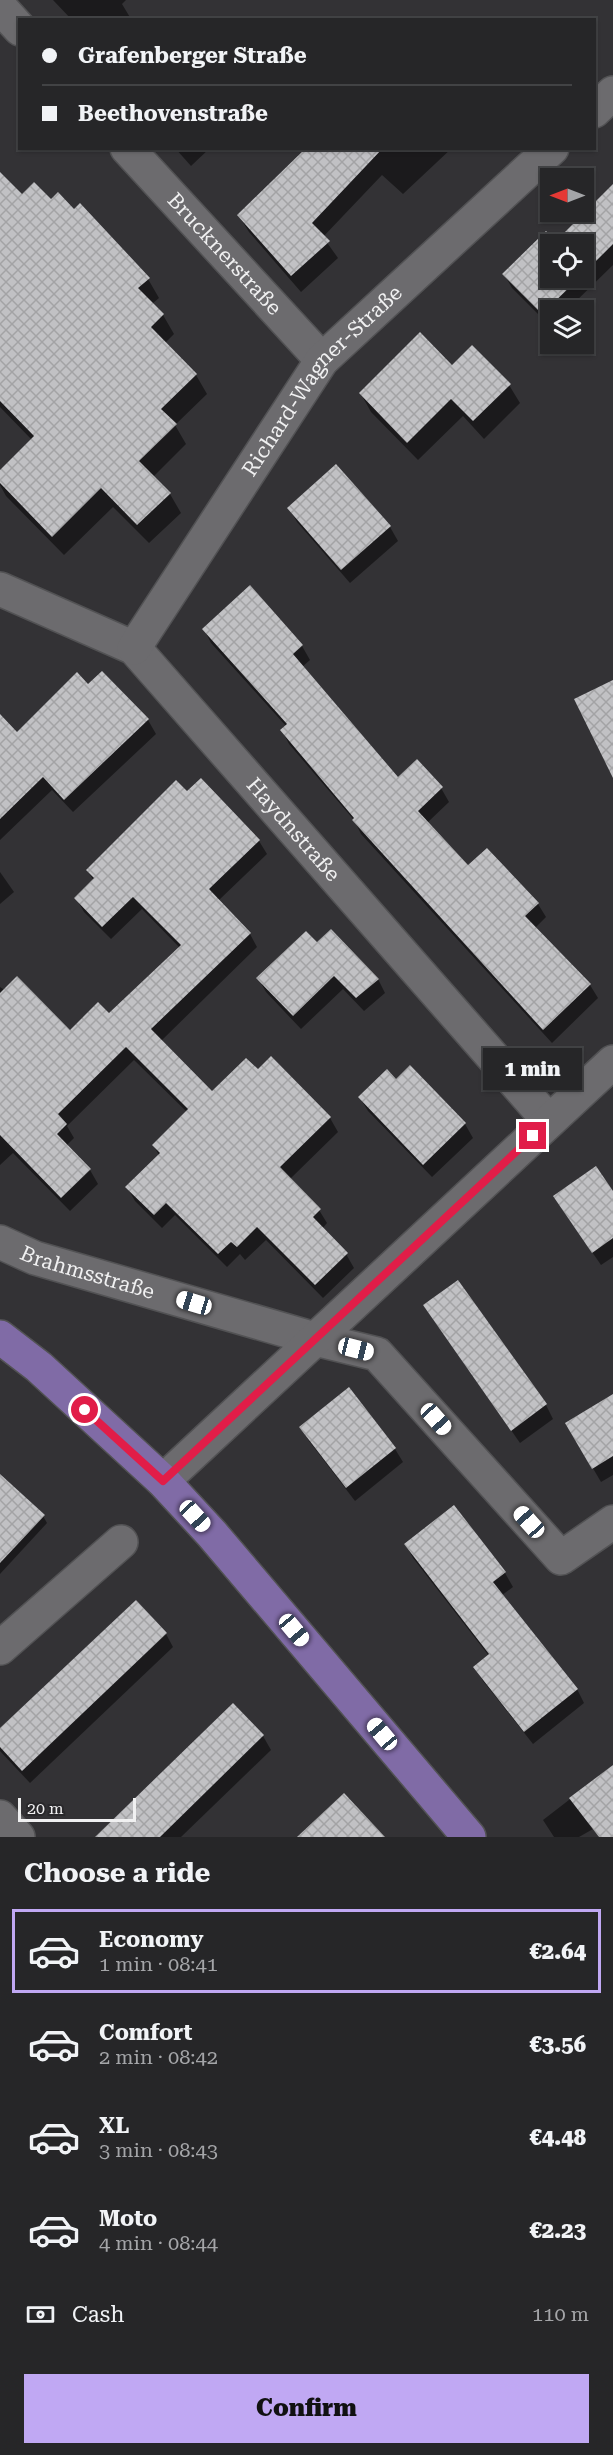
<!DOCTYPE html>
<meta charset="utf-8">
<style>
body{margin:0;font-family:"Roboto Serif",serif;background:#2e2e30;color:#f1f3f6;height:100vh;display:flex;flex-direction:column;font-size:22px;white-space:nowrap}
*{box-sizing:border-box;margin:0}
p{font-size:20px;color:#a4a5a8}
.icon{flex:none;width:33px;height:33px;fill:none;stroke:currentColor;stroke-width:2;stroke-linecap:round;stroke-linejoin:round}
.map{position:relative;height:1837px;overflow:hidden}
.details{display:flex;flex-direction:column;background:#262628;flex:1}
.details>*{flex:none}
.guide{position:absolute;left:18px;top:18px;width:578px;height:132px;border-radius:0px;box-shadow:0 2px 4px #0004,0 0 0 2px #424345;display:grid;align-content:center;height:132px;padding:0 24px;background:#262628}
.needle{width:39px;rotate:270deg}
.controls{position:absolute;left:540px;top:168px;display:grid;gap:12px}
.controls a{display:grid;place-items:center;width:54px;height:54px;border-radius:0px;background:#262628;box-shadow:0 2px 4px #0004,0 0 0 2px #424345;font-size:30px}
.scale{position:absolute;left:18px;bottom:15px;width:118px;box-sizing:border-box;padding-left:6px;border:3px solid #f0f0f1;border-top:0;font-size:16px;line-height:21px;white-space:nowrap;color:#f0f0f1;-webkit-text-stroke:4px #29282b;paint-order:stroke}
.end{position:absolute;width:27px;height:27px;margin:-14px;border:8px solid #e11d48;background:#fff;box-shadow:0 0 0 3px #fff}
.from{border-radius:50%}
.bubble{position:absolute;height:42px;border-radius:0px;background:#262628;box-shadow:0 2px 4px #0004,0 0 0 2px #424345;font-size:20px;font-weight:800;line-height:42px;text-align:center}
.car{position:absolute;width:18px;height:36px;margin:-18px -9px;border-radius:8px;box-shadow:0 0 4px 2px #0007;background:linear-gradient(#fff 24%,#345 0 40%,#fff 0 76%,#345 0 86%,#fff 0)}
.guide b{display:flex;align-items:center;gap:21px;height:57px;font-size:22px}
.guide b+b{border-top:2px solid #424345}
.guide i{width:15px;height:15px;background:#f1f3f6}
ul{padding:0;list-style:none}
li{display:flex;align-items:center;gap:18px;height:84px;margin:0 12px 9px;padding:0 12px;border:3px solid transparent;border-radius:0px}
li div{flex:1}
li b{display:block;font-size:22px}
li em{font-style:normal;font-weight:800}
li.on{border-color:#c0a8f3}
li>.icon{width:54px;height:54px;stroke-width:1.5}
h2{padding:0 24px;font-size:27px;line-height:72px}
.pay{display:flex;align-items:center;gap:15px;height:66px;padding:0 24px;font-size:22px}
.pay p{margin-inline-start:auto}
.button{display:flex;gap:12px;margin-top:auto;padding:12px 24px}
.button a{flex:1;height:69px;border-radius:0px;background:#c0a8f3;color:#111;font-size:24px;font-weight:800;line-height:69px;text-align:center}
.map>svg:first-child{display:block}
.shadow{fill:#0007;fill-rule:evenodd}
.building{fill:url(#building-cross-hatch)}
.lines{fill:none;stroke-linecap:round;stroke-linejoin:round}
.minor-casing{stroke:#525254;stroke-width:36}
.primary-casing{stroke:#525254;stroke-width:36}
.minor{stroke:#6c6b6e;stroke-width:33}
.primary{stroke:#806ba6;stroke-width:33}
.route{stroke:#e11d48;stroke-width:8}
.labels{text-anchor:middle;dominant-baseline:central;stroke-width:6;stroke-linejoin:round;paint-order:stroke}
.street-label{font-size:21px;fill:#f0f0f1;stroke:#29282b}
</style>
<div class="map">
<svg width="613" height="1837" viewBox="0 0 613 1837">
<defs>
<pattern id="building-cross-hatch" width="8" height="8" patternUnits="userSpaceOnUse" patternTransform="scale(1.5)"><rect width="8" height="8" fill="#c1c1c4"/><path d="M0 0l8 8M0 8l8-8" fill="none" stroke="#a3a3a5"/></pattern>
</defs>
<rect width="100%" height="100%" fill="#333235"/>
<!-- shadow -->
<g class="shadow">
<path d="M 53,0 L 126,0 L 122,4 L 131,19 L 72,20 Z"/>
<path d="M 175,148 L 210,148 L 191,166 Z"/>
<path d="M 308,148 L 452,148 L 403,194 L 382,175 L 323,237 L 338,258 L 301,292 L 249,232 L 239,216 Z"/>
<path d="M 613,186 L 613,265 L 567,310 L 550,310 L 550,326 L 512,288 L 504,274 L 546,233 L 556,243 ZM 550,244 L 584,244 L 584,278 L 550,278 Z"/>
<path d="M 0,196 L 22,197 L 51,201 L 148,279 L 159,298 L 152,304 L 163,315 L 174,334 L 165,343 L 196,375 L 207,394 L 175,425 L 186,444 L 153,477 L 170,494 L 181,513 L 149,543 L 113,507 L 64,555 L 6,496 L 0,485 L 0,472 L 32,440 L 0,407 Z"/>
<path d="M 452,367 L 509,385 L 520,403 L 484,439 L 463,416 L 418,460 L 371,412 L 361,394 Z"/>
<path d="M 336,466 L 390,527 L 398,541 L 350,583 L 297,522 L 289,508 Z"/>
<path d="M 250,587 L 302,646 L 310,660 L 302,667 L 398,779 L 441,788 L 449,802 L 427,823 L 468,867 L 538,904 L 546,917 L 535,928 L 590,985 L 598,998 L 552,1043 L 361,834 L 354,820 L 289,744 L 282,730 L 286,726 L 211,643 L 204,629 Z"/>
<path d="M 102,673 L 148,720 L 156,734 L 73,812 L 52,790 L 0,840 L 0,716 L 17,734 L 88,686 Z"/>
<path d="M 201,780 L 259,841 L 267,854 L 218,901 L 250,934 L 257,947 L 161,1041 L 212,1093 L 258,1072 L 271,1058 L 330,1118 L 338,1132 L 290,1179 L 319,1210 L 327,1223 L 322,1229 L 346,1254 L 354,1268 L 323,1298 L 266,1240 L 245,1260 L 240,1254 L 227,1267 L 175,1215 L 162,1228 L 135,1201 L 127,1187 L 159,1155 L 153,1145 L 187,1112 L 134,1060 L 67,1126 L 74,1138 L 66,1146 L 90,1170 L 98,1184 L 70,1211 L 13,1153 L 0,1165 L 0,987 L 70,1032 L 109,1015 L 180,948 L 142,909 L 111,939 L 84,912 L 76,898 L 94,881 L 87,870 L 187,793 Z"/>
<path d="M 0,872 L 14,892 L 0,904 Z"/>
<path d="M 317,944 L 378,979 L 385,993 L 364,1011 L 343,989 L 301,1029 L 266,992 L 258,978 Z"/>
<path d="M 410,1067 L 465,1124 L 473,1138 L 432,1177 L 368,1111 L 360,1098 L 396,1081 Z"/>
<path d="M 613,1194 L 613,1257 L 601,1265 L 563,1210 Z"/>
<path d="M 425,1306 L 546,1405 L 553,1419 L 520,1443 Z"/>
<path d="M 349,1389 L 395,1449 L 403,1462 L 355,1501 L 309,1441 L 301,1427 Z"/>
<path d="M 613,1396 L 613,1475 L 601,1482 L 567,1424 Z"/>
<path d="M 0,1503 L 43,1516 L 47,1523 L 0,1574 Z"/>
<path d="M 454,1508 L 505,1573 L 513,1587 L 502,1595 L 577,1689 L 584,1703 L 533,1744 L 483,1681 L 475,1667 L 489,1656 L 413,1558 L 406,1545 Z"/>
<path d="M 166,1634 L 173,1647 L 30,1783 L 0,1751 L 0,1730 Z"/>
<path d="M 233,1705 L 263,1736 L 271,1750 L 181,1837 L 97,1837 Z"/>
<path d="M 613,1766 L 613,1837 L 599,1837 L 593,1829 L 579,1837 L 554,1837 L 543,1820 Z"/>
</g>
<!-- building -->
<g class="building">
<path d="M 306,148 L 383,148 L 312,223 L 330,241 L 291,276 L 237,215 Z"/>
<path d="M 0,172 L 22,194 L 34,182 L 51,199 L 58,192 L 74,209 L 80,203 L 150,278 L 138,288 L 164,314 L 151,327 L 197,374 L 161,409 L 177,424 L 139,461 L 171,493 L 137,525 L 101,488 L 52,537 L 0,483 L 0,470 L 34,436 L 0,401 Z"/>
<path d="M 613,184 L 613,244 L 584,273 L 584,244 L 550,244 L 550,278 L 579,278 L 542,314 L 502,274 L 546,231 L 556,241 Z"/>
<path d="M 420,332 L 452,365 L 472,345 L 511,384 L 473,421 L 451,399 L 407,443 L 359,393 Z"/>
<path d="M 336,464 L 391,526 L 341,570 L 287,508 Z"/>
<path d="M 250,585 L 303,645 L 293,654 L 398,777 L 417,759 L 443,787 L 418,811 L 468,865 L 487,848 L 539,903 L 525,916 L 591,984 L 543,1030 L 352,820 L 354,818 L 280,730 L 287,724 L 202,629 Z"/>
<path d="M 102,671 L 149,719 L 64,800 L 43,777 L 0,819 L 0,714 L 17,732 L 77,672 L 88,684 Z"/>
<path d="M 613,680 L 613,778 L 574,699 Z"/>
<path d="M 201,778 L 260,840 L 209,889 L 251,933 L 151,1029 L 212,1091 L 246,1058 L 258,1069 L 271,1056 L 331,1117 L 280,1167 L 321,1209 L 313,1217 L 348,1253 L 315,1285 L 257,1227 L 237,1247 L 231,1242 L 218,1254 L 166,1203 L 154,1215 L 125,1187 L 160,1153 L 152,1145 L 188,1109 L 126,1047 L 58,1114 L 67,1124 L 57,1134 L 91,1169 L 61,1198 L 0,1135 L 0,993 L 17,976 L 70,1030 L 98,1002 L 109,1013 L 181,945 L 133,897 L 102,927 L 74,898 L 94,878 L 86,870 L 176,780 L 187,791 Z"/>
<path d="M 331,929 L 379,979 L 356,998 L 334,976 L 293,1016 L 256,978 L 306,931 L 317,942 Z"/>
<path d="M 410,1065 L 466,1123 L 423,1165 L 358,1097 L 387,1069 L 396,1079 Z"/>
<path d="M 596,1166 L 613,1191 L 613,1238 L 592,1253 L 553,1196 Z"/>
<path d="M 458,1280 L 547,1404 L 511,1431 L 423,1305 Z"/>
<path d="M 349,1387 L 396,1448 L 346,1488 L 299,1427 Z"/>
<path d="M 613,1394 L 613,1456 L 592,1469 L 565,1423 Z"/>
<path d="M 0,1474 L 45,1515 L 0,1563 Z"/>
<path d="M 454,1505 L 506,1572 L 493,1582 L 578,1689 L 524,1732 L 473,1667 L 489,1654 L 404,1544 Z"/>
<path d="M 136,1600 L 167,1633 L 22,1771 L 0,1747 L 0,1728 Z"/>
<path d="M 233,1703 L 264,1735 L 160,1837 L 95,1837 Z"/>
<path d="M 613,1765 L 613,1837 L 599,1837 L 569,1798 Z"/>
<path d="M 344,1793 L 385,1837 L 297,1837 Z"/>
</g>
<g class="lines">
<defs>
<g id="minor">
<path d="M 0,7 L 20,29"/>
<path d="M 594,111 L 613,93"/>
<path id="s1" d="M 127,148 L 322,360"/>
<path id="s2" d="M 0,589 L 134,648 L 549,1121"/>
<path id="s3" d="M 134,648 L 322,360 L 552,148"/>
<path id="s4" d="M 0,1242 L 35,1258 L 315,1339 L 377,1354 L 561,1558 L 613,1522"/>
<path d="M 163,1481 L 613,1062"/>
<path d="M 0,1648 L 121,1542"/>
<path d="M 0,1817 L 18,1837"/>
</g>
<path id="primary" d="M 0,1337 L 39,1367 L 163,1481 L 212,1534 L 469,1837"/>
</defs>
<!-- minor casing -->
<use href="#minor" class="minor-casing"/>
<!-- primary casing -->
<use href="#primary" class="primary-casing"/>
<!-- minor -->
<use href="#minor" class="minor"/>
<!-- primary -->
<use href="#primary" class="primary"/>
</g>
<g class="lines">
<!-- route -->
<path class="route" d="M 85,1410 L 163,1481 L 533,1136"/>
</g>
<g class="labels">
<!-- street labels -->
<g class="street-label">
<text stroke="none"><textPath href="#s1" startOffset="144">Brucknerstraße</textPath></text>
<text stroke="none"><textPath href="#s3" startOffset="328">Richard-Wagner-Straße</textPath></text>
<text stroke="none"><textPath href="#s2" startOffset="388">Haydnstraße</textPath></text>
<text stroke="none"><textPath href="#s4" startOffset="93">Brahmsstraße</textPath></text>
</g>
</g>
</svg>
<div class="controls">
<a><svg class="needle" viewBox="-14 -14 28 28"><path d="M0-13l5 13h-10z" fill="#e53935"/><path d="M0 13l5-13h-10z" fill="#a4a5a8"/></svg></a>
<a><svg class="icon" aria-label="locate" viewBox="0 0 24 24"><circle cx="12" cy="12" r="6"/><path d="M12 2v4M12 18v4M2 12h4M18 12h4"/></svg></a>
<a><svg class="icon" aria-label="layers" viewBox="0 0 24 24"><path d="M12 4l9 5-9 5-9-5zM3 14l9 5 9-5"/></svg></a>
</div>
<div class="scale">20 m</div>
<i class="end from" style="left:85px;top:1410px"></i>
<i class="end" style="left:533px;top:1136px"></i>
<div class="bubble" style="left:483px;top:1048px;width:99px">1 min</div>
<i class="car" style="left:194px;top:1303px;rotate:287deg"></i>
<i class="car" style="left:356px;top:1349px;rotate:104deg"></i>
<i class="car" style="left:436px;top:1419px;rotate:138deg"></i>
<i class="car" style="left:195px;top:1516px;rotate:137deg"></i>
<i class="car" style="left:529px;top:1522px;rotate:318deg"></i>
<i class="car" style="left:294px;top:1630px;rotate:140deg"></i>
<i class="car" style="left:382px;top:1734px;rotate:320deg"></i>
<div class="guide">
<b><i class="from"></i>Grafenberger Straße</b>
<b><i></i>Beethovenstraße</b>
</div>
</div>
<section class="details">
<h2>Choose a ride</h2>
<ul>
<li class="on"><svg class="icon" aria-label="car" viewBox="0 0 24 24"><path d="M5 17H2v-5l4-1 3-4h7l3 4 3 1v5h-3M9 17h6M6 11h13"/><circle cx="7" cy="17" r="2"/><circle cx="17" cy="17" r="2"/></svg><div><b>Economy</b><p>1 min · 08:41</p></div><em>€2.64</em></li>
<li><svg class="icon" aria-label="car" viewBox="0 0 24 24"><path d="M5 17H2v-5l4-1 3-4h7l3 4 3 1v5h-3M9 17h6M6 11h13"/><circle cx="7" cy="17" r="2"/><circle cx="17" cy="17" r="2"/></svg><div><b>Comfort</b><p>2 min · 08:42</p></div><em>€3.56</em></li>
<li><svg class="icon" aria-label="car" viewBox="0 0 24 24"><path d="M5 17H2v-5l4-1 3-4h7l3 4 3 1v5h-3M9 17h6M6 11h13"/><circle cx="7" cy="17" r="2"/><circle cx="17" cy="17" r="2"/></svg><div><b>XL</b><p>3 min · 08:43</p></div><em>€4.48</em></li>
<li><svg class="icon" aria-label="car" viewBox="0 0 24 24"><path d="M5 17H2v-5l4-1 3-4h7l3 4 3 1v5h-3M9 17h6M6 11h13"/><circle cx="7" cy="17" r="2"/><circle cx="17" cy="17" r="2"/></svg><div><b>Moto</b><p>4 min · 08:44</p></div><em>€2.23</em></li>
</ul>
<div class="pay"><svg class="icon" aria-label="cash" viewBox="0 0 24 24"><path d="M3 7h18v10H3z"/><circle cx="12" cy="12" r="2"/></svg>Cash<p>110 m</p></div>
<div class="button"><a>Confirm</a></div>
</section>
